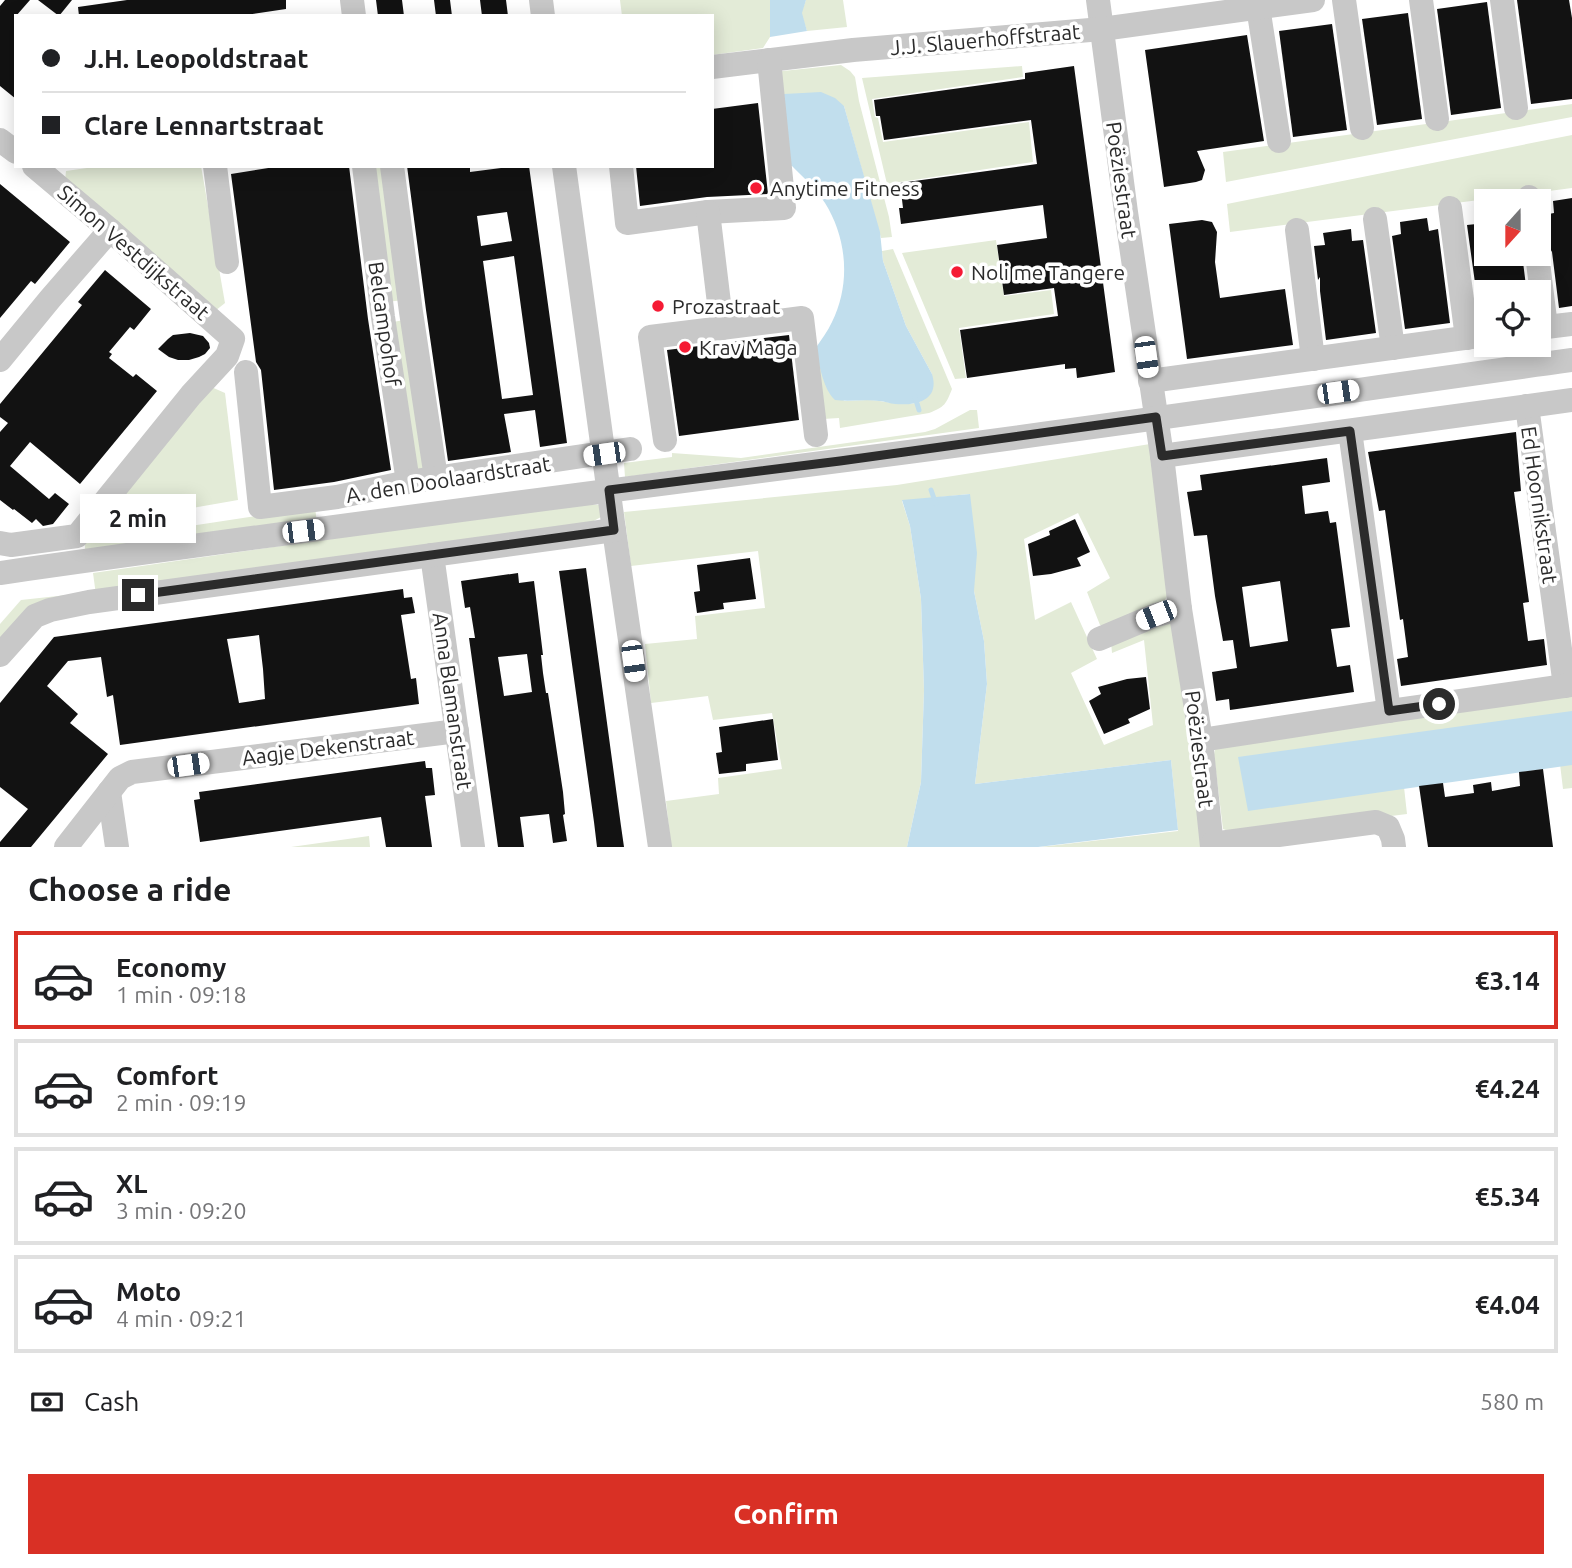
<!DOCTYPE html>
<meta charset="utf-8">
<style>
body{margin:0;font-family:Ubuntu,sans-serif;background:#f6f6f6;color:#202124;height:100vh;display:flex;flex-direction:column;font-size:26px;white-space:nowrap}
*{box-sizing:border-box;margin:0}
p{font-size:23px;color:#757577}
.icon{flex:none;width:38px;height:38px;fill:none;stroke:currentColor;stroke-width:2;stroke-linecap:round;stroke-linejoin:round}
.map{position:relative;height:847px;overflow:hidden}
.sheet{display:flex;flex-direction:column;background:#fff;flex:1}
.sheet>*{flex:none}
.banner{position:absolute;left:14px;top:14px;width:700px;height:154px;border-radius:0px;box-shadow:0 4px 18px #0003;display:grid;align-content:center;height:154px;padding:0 28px;background:#fff}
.needle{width:46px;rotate:201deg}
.fabs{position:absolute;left:1474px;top:189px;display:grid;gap:14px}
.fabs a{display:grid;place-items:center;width:77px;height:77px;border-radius:0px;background:#fff;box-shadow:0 4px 18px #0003;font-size:35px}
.end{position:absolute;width:32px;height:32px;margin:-16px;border:9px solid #2b2b2b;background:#fff;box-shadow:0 0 0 4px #fff}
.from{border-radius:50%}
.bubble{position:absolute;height:49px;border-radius:0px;background:#fff;box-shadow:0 4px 18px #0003;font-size:23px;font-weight:600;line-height:49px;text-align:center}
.car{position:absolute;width:21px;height:42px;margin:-21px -10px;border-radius:9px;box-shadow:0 0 5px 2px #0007;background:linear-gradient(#fff 24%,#345 0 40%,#fff 0 76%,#345 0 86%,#fff 0)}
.banner b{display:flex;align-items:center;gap:24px;height:66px;font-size:26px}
.banner b+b{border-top:2px solid #e0e0e0}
.banner i{width:18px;height:18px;background:#202124}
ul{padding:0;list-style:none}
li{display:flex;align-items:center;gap:21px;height:98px;margin:0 14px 10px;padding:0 14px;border:4px solid #e0e0e0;border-radius:0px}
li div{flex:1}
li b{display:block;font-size:26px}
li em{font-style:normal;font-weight:600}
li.current{border-color:#d93025}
li>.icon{width:63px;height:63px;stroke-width:1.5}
h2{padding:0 28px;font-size:32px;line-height:84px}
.pay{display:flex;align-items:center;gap:18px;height:77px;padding:0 28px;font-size:26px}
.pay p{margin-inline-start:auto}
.cta{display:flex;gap:14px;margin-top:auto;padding:14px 28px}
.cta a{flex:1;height:80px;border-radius:0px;background:#d93025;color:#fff;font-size:28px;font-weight:600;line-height:80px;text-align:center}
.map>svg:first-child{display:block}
.green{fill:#e3ebd7}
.water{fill:#c1deed}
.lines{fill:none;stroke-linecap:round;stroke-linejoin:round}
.stream{stroke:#c1deed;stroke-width:5}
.building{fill:#121212;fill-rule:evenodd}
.minor{stroke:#c8c8c8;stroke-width:24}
.route{stroke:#2b2b2b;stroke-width:9}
.poi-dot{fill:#f51b34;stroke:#fff;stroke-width:2.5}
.labels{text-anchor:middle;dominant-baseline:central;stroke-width:7;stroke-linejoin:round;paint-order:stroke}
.street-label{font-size:21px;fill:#2b2b2b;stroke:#fff}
.poi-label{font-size:21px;fill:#2b2b2b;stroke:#fff;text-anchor:start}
</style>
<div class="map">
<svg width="1572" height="847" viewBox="0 0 1572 847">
<rect width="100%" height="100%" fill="#fff"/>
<!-- green -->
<g class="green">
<path d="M 620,0 L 770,0 L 770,37 L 763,48 L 712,55 L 712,16 L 622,16 Z"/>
<path d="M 806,0 L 843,0 L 847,27 L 807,31 L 801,13 Z"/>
<path d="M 841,65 L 850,71 L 855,77 L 859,101 L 889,217 L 892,237 L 881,238 L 844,106 L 784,94 L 773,72 Z"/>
<path d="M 1022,66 L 1023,77 L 872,99 L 875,117 L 878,118 L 883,142 L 1029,122 L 1033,162 L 887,184 L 862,78 Z"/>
<path d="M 1572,104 L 1572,117 L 1226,182 L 1223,152 Z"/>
<path d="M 1572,135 L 1572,188 L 1230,232 L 1227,204 Z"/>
<path d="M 101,166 L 201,166 L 225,303 L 215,311 L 65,181 L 66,171 Z"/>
<path d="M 367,166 L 388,166 L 404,300 L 386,302 Z"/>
<path d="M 996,240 L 1004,296 L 1051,290 L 1054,314 L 959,328 L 966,378 L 955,379 L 902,253 Z"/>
<path d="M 893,249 L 952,389 C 946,404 945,407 929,413 L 840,428 L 839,418 L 823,419 L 815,349 L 844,401 C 855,401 868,399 879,401 C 894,403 905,406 920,402 L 932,374 L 906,326 L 883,261 L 882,251 Z"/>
<path d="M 409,319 L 430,470 L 410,473 L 388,323 Z"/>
<path d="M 209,386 L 225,393 L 238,500 L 95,525 Z"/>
<path d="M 970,410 L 977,410 L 979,428 L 625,477 L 624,463 L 672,457 L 672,453 L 741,458 L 925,432 L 935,429 Z"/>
<path d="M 1150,444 L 1171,591 L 1162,604 L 1115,626 L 1100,625 L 1087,592 L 1110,578 L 1078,513 L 1024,539 L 1035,620 L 1071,602 L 1097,659 L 1071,673 L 1104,745 L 1153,725 L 1144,640 L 1112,653 L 1111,642 L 1174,622 L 1202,847 L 1040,847 L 1178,831 L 1171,760 L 975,784 L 987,684 L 984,641 L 974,591 L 969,494 L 902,501 L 910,526 L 921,599 L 924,690 L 921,782 L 907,847 L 671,847 L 666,801 L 719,794 L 718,778 L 782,769 L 772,713 L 713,720 L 708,696 L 651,703 L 645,644 L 697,639 L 695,616 L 765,608 L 758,551 L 631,566 L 624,512 L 897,485 Z"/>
<path d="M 580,503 L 599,505 L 601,517 L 586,525 L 96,595 L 93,573 Z"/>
<path d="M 315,507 L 317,523 L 85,554 L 85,542 Z"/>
<path d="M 76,594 L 0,644 L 0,624 L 21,600 Z"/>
<path d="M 1572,693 L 1572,788 L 1563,789 L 1560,764 L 1404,787 L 1407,814 L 1240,835 L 1223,829 L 1214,755 L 1215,749 Z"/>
<path d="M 369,836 L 370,847 L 291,847 Z"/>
</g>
<!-- water -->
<g class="water">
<path d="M 770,0 L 806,0 L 802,13 L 807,31 L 770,37 Z"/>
<path d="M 821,92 L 835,98 L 844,106 L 880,232 L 883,261 L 906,326 L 932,374 C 940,400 917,406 895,404 C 890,404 885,401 879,401 C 865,399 850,402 835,400 C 823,389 820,365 815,349 C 821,340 828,331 832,322 C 851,284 847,238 825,203 C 816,189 803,177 792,166 L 786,167 L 784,94 Z"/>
<path d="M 970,494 L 977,553 L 974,591 L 984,641 L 987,684 L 975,784 L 1171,760 L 1178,830 L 1038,847 L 907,847 L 921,782 L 924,690 L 921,599 L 910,526 L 902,500 Z"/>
<path d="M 1572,711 L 1572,765 L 1248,811 L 1238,757 Z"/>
</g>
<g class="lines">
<!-- stream -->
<g class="stream">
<path d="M 915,397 L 919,410"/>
<path d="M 931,490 L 936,504"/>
</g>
</g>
<!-- building -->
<g class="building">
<path d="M 5,0 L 30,0 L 16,16 L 16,99 L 0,86 L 0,6 Z"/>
<path d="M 38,0 L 72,0 L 59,16 Z"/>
<path d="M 127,0 L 286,0 L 286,9 L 238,16 L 79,16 L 78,7 Z"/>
<path d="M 376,0 L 402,0 L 404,16 L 378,16 Z"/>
<path d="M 434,0 L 450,0 L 452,16 L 436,16 Z"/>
<path d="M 480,0 L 506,0 L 508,16 L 482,16 Z"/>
<path d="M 1517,0 L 1569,0 L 1572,18 L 1572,99 L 1531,104 Z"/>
<path d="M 1487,2 L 1501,108 L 1451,115 L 1437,9 Z"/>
<path d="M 1408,13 L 1422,119 L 1377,125 L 1362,19 Z"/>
<path d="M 1332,24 L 1347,130 L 1293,137 L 1279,31 Z"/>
<path d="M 1247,35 L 1264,141 L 1197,151 L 1205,170 L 1202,180 L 1196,182 L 1164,187 L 1145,50 Z"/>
<path d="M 1074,66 L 1115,372 L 1077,378 L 1076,368 L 1065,369 L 1065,364 L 967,378 L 960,330 L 1058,316 L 1054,288 L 1004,295 L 997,245 L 1047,238 L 1043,205 L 901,224 L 899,208 L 903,208 L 900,183 L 1037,164 L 1031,120 L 884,140 L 880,116 L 876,116 L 874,100 L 1025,79 L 1025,73 Z"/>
<path d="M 758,103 L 768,194 L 707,197 L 640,206 L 636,166 L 712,166 L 712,109 Z"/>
<path d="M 281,166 L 349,166 L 368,319 L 391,470 L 334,482 L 274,490 L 261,370 L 256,362 L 231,174 Z"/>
<path d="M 407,166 L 470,166 L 470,172 L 501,168 L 501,166 L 529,166 L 567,443 L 540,447 L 535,410 L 504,414 L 511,452 L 448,461 L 426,310 ZM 507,212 L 512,241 L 481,246 L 477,216 ZM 514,256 L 533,395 L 502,399 L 483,261 Z"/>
<path d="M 0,184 L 70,242 L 35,284 L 31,281 L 0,318 Z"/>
<path d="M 1572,198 L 1572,306 L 1559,308 L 1552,252 L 1548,245 L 1541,240 L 1538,216 L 1554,213 L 1553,201 Z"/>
<path d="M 1427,218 L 1429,231 L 1438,229 L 1450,323 L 1405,329 L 1392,236 L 1401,234 L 1400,222 Z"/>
<path d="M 1202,220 L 1212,222 L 1217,232 L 1215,262 L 1220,298 L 1285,289 L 1293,345 L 1187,359 L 1169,224 Z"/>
<path d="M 1486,223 L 1486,254 L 1522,254 L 1526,286 L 1514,288 L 1515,292 L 1486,292 L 1486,318 L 1480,319 L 1467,225 Z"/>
<path d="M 1351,229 L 1352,241 L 1363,240 L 1376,333 L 1326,340 L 1320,291 L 1320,277 L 1318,280 L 1314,246 L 1325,245 L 1323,233 Z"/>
<path d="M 105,270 L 151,309 L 134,330 L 130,327 L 109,352 L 112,354 L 109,358 L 133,377 L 136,374 L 157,391 L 80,484 L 30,442 L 10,466 L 49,499 L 55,493 L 69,504 L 53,524 L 43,526 L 36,519 L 32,523 L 14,509 L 13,510 L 0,500 L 0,432 L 8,423 L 0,417 L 0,404 L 82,305 L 78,302 Z"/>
<path d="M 190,333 L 203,336 L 209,343 L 210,348 L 205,354 L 199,357 L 189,360 L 178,360 L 169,357 L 158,349 L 168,339 L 173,335 Z"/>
<path d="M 789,335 L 799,420 L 679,436 L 667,350 Z"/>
<path d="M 1516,432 L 1521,491 L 1514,492 L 1529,602 L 1523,603 L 1528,641 L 1544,639 L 1547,665 L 1401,686 L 1397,659 L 1408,657 L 1403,619 L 1400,620 L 1385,510 L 1379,511 L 1368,452 Z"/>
<path d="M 1327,458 L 1330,482 L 1302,486 L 1305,514 L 1328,511 L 1330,523 L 1336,522 L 1350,627 L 1331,629 L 1337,667 L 1350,665 L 1354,692 L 1230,710 L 1229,699 L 1216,701 L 1212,672 L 1237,668 L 1233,640 L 1223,641 L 1215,596 L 1207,535 L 1194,536 L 1187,492 L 1202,490 L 1200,475 ZM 1280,581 L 1288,641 L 1250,647 L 1242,587 Z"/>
<path d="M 1075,519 L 1090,552 L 1077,558 L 1081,566 L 1051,574 L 1033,576 L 1028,544 L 1050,535 L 1049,531 Z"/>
<path d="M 750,558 L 756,599 L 723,603 L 724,609 L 697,613 L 694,592 L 700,591 L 697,565 Z"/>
<path d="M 586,568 L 621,826 L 624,847 L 597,847 L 594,822 L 559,571 Z"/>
<path d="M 518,573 L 519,583 L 534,581 L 543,655 L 541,655 L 543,673 L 546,693 L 548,693 L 563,792 L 565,814 L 563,815 L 567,841 L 553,843 L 549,814 L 520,817 L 524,847 L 498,847 L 469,638 L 475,638 L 470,607 L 465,608 L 461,581 ZM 527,654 L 532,692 L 504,696 L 498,657 Z"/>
<path d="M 403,589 L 404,598 L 412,597 L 415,613 L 401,615 L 411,679 L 416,678 L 419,704 L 120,745 L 113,695 L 107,697 L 101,657 L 68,661 L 47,686 L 78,714 L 70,723 L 108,754 L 31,847 L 0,847 L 0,842 L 28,809 L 0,787 L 0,703 L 54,637 ZM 259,635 L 263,669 L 265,699 L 239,703 L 227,639 Z"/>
<path d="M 1146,677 L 1150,709 L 1128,719 L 1130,723 L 1104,734 L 1089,701 L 1101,694 L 1098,687 L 1127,679 Z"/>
<path d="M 773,719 L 778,760 L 746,764 L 746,771 L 719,774 L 716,753 L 722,752 L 719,727 Z"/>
<path d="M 425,761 L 426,768 L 432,768 L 435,795 L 425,796 L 432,847 L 386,847 L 381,817 L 200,842 L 194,800 L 200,799 L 199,792 Z"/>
<path d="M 1543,769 L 1553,847 L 1428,847 L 1419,786 L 1443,783 L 1445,797 L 1474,793 L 1473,785 L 1491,782 L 1492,791 L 1520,786 L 1519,772 Z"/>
</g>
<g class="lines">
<!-- minor -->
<g class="minor">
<path d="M 352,0 L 354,16"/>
<path d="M 541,0 L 543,16"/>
<path d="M 1098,0 L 1126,212 L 1162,456 L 1180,609 L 1201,740 L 1212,847"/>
<path d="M 1344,0 L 1362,128"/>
<path d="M 1421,0 L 1437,119"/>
<path d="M 1502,0 L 1516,108"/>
<path d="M 1258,7 L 1279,141"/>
<path d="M 712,67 L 853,50 L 1102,29 L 1313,0"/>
<path d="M 0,140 L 16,152"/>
<path d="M 215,166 L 227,262"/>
<path d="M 364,166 L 383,317 L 408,482"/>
<path d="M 392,166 L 411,312 L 436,478"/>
<path d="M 564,166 L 614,530 L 660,847"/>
<path d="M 621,166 L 627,223 L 708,212 L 784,208 L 769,60"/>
<path d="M 1529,197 L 1530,201"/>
<path d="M 1450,208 L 1467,338"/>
<path d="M 708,212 L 722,328"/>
<path d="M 1375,219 L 1393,348"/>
<path d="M 1297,230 L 1313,359"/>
<path d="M 1537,254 L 1546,327"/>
<path d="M 1538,328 L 1572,324"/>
<path d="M 0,360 L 50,299 L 110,230"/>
<path d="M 246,372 L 260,507 L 337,497 L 408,482 L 630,449"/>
<path d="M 1150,381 L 1486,335"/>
<path d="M 1527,406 L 1565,686"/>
<path d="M 1350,431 L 1389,711"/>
<path d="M 665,440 L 650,337 L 802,318 L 816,435"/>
<path d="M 1162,456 L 1572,400"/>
<path d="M 0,543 L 11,545 L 77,536 L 191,395 L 227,356 L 233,339 L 110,230 L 34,166"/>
<path d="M 432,555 L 473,847"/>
<path d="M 0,573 C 279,533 558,497 838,461 C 1083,430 1327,394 1572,360"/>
<path d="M 1099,639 L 1156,615 L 1180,609"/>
<path d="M 0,655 L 35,616 L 50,610 L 89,602 L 614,530"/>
<path d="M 1201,740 L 1389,711 L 1572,685"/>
<path d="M 109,792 L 117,847"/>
<path d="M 1212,844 L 1376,822 L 1388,827 L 1393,839 L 1394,847"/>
<path d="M 66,847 L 120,778 L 132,772 L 457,731"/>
</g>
</g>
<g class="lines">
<!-- route -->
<path class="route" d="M 138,595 L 614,530 L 609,490 L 840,461 L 1156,417 L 1162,456 L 1350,431 L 1389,711 L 1439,704"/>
</g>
<!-- markers -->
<g class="poi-dot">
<circle cx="756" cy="188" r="7"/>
<circle cx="957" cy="272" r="7"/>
<circle cx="658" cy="306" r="7"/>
<circle cx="685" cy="347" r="7"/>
</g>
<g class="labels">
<!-- street labels -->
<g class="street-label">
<text transform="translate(985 39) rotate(-5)">J.J. Slauerhoffstraat</text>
<text transform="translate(1122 180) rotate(82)">Poëziestraat</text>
<text transform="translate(134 252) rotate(41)">Simon Vestdijkstraat</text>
<text transform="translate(385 324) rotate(82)">Belcampohof</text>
<text transform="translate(448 479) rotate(-9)">A. den Doolaardstraat</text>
<text transform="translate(1540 505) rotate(82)">Ed Hoornikstraat</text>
<text transform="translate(453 701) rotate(82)">Anna Blamanstraat</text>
<text transform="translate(328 747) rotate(-7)">Aagje Dekenstraat</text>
<text transform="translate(1200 749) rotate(83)">Poëziestraat</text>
</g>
<!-- poi labels -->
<g class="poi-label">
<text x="770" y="188">Anytime Fitness</text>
<text x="971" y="272">Noli me Tangere</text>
<text x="672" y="306">Prozastraat</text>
<text x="699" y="347">Krav Maga</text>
</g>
</g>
</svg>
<div class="fabs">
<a><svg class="needle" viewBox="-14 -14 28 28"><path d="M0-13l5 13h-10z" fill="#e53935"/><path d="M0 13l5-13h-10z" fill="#757577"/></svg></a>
<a><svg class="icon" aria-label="locate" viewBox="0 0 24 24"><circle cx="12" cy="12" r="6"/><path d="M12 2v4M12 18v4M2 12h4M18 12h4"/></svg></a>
</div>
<i class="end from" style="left:1439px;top:704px"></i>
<i class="end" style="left:138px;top:595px"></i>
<div class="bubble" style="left:80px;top:494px;width:116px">2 min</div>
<i class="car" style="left:1146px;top:357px;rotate:172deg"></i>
<i class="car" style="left:1338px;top:392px;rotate:82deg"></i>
<i class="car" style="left:604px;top:454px;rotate:262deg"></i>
<i class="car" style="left:303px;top:531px;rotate:83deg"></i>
<i class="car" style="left:1156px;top:615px;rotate:248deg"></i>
<i class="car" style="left:633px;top:661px;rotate:172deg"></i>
<i class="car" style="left:188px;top:765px;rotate:82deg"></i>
<div class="banner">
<b><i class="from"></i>J.H. Leopoldstraat</b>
<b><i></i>Clare Lennartstraat</b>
</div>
</div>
<section class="sheet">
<h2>Choose a ride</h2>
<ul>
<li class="current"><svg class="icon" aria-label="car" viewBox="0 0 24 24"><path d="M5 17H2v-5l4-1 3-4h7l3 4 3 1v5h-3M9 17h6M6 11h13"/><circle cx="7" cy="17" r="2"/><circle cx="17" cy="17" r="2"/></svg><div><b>Economy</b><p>1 min · 09:18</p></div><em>€3.14</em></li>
<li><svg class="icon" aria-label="car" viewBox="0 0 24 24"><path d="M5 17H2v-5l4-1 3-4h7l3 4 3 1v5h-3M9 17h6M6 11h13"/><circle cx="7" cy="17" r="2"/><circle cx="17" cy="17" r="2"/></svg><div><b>Comfort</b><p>2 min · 09:19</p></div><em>€4.24</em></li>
<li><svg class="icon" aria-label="car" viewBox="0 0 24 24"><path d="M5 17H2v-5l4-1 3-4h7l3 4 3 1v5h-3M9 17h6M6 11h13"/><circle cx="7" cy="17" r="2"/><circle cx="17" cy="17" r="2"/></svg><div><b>XL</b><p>3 min · 09:20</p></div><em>€5.34</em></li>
<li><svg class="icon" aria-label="car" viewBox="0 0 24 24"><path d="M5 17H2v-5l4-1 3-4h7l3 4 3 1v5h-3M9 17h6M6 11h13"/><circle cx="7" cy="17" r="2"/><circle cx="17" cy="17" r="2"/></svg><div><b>Moto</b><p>4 min · 09:21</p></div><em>€4.04</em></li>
</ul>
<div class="pay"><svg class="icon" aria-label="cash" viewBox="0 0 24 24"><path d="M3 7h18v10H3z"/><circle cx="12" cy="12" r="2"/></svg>Cash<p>580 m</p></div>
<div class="cta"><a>Confirm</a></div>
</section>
